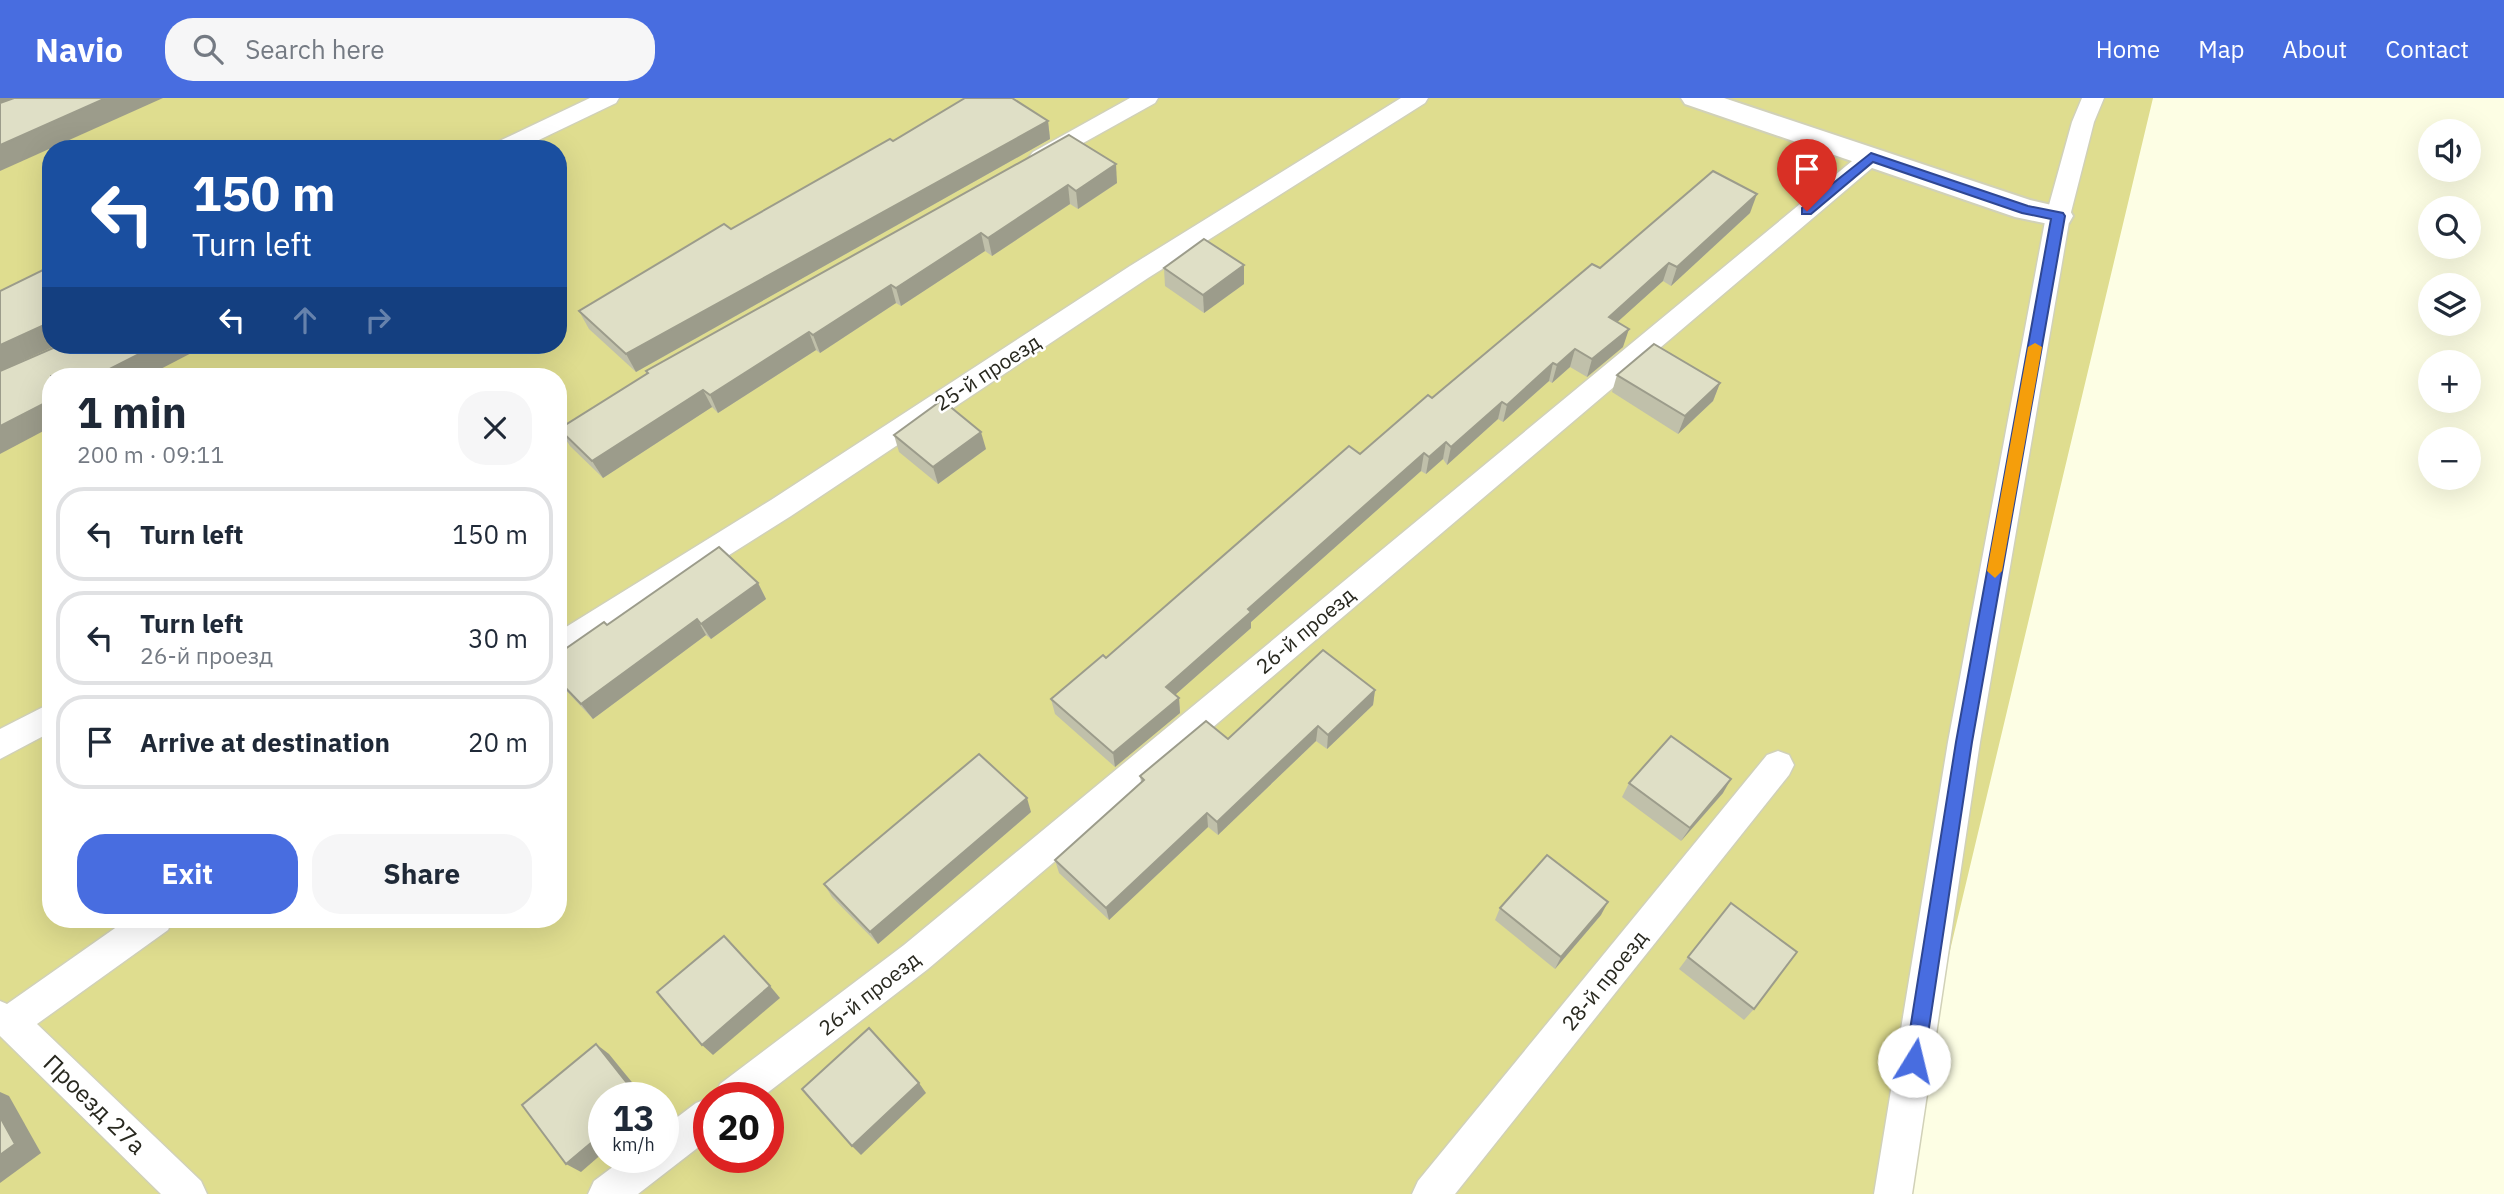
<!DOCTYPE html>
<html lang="en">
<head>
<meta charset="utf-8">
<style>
  body { margin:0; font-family:"IBM Plex Sans",sans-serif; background:#f6f6f7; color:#1f2937; height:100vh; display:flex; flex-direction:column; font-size:26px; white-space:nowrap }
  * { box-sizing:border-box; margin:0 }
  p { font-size:23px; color:#747a83 }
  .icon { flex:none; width:38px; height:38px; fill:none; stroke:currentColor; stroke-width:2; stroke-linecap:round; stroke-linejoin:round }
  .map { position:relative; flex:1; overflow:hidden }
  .drawer { position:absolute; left:42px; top:270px; width:525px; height:560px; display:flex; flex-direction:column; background:#fff; border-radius:28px; box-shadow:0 7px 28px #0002 }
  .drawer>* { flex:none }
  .banner { position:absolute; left:42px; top:42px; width:525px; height:214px; border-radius:28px; box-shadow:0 7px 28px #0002; background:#1a4fa0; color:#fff; overflow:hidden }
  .controls { position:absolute; left:2418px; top:21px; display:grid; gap:14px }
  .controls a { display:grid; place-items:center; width:63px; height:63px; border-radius:50%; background:#fff; box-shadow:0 7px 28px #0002; font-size:35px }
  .speed { position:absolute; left:588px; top:984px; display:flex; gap:14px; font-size:35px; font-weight:700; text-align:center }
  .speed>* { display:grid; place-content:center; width:91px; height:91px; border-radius:50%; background:#fff; box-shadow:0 7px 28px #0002; line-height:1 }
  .speed small { font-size:18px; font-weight:400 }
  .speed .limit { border:10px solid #d22; background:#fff; color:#111 }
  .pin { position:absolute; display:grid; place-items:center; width:60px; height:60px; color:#fff; margin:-72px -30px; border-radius:50% 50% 50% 0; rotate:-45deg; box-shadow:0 0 7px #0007 }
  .pin .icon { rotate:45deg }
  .me { position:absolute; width:77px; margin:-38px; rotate:9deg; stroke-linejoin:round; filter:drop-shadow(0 0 5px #0008) }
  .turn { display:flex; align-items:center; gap:24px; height:147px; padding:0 35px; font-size:32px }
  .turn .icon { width:91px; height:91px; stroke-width:2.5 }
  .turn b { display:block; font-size:49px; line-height:60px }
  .lanes { display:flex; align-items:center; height:66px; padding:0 35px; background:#0003; justify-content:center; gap:35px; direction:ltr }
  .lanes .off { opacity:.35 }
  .round { display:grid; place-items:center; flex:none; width:74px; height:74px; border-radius:28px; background:#f6f6f7 }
  .summary { display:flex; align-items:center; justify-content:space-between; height:119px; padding:0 35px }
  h1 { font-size:42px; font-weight:700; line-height:52px }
  .primary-button { display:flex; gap:14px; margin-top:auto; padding:14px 35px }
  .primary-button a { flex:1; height:80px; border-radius:28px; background:#486de0; color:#fff; font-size:28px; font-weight:700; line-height:80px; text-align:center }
  .primary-button a+a { background:#f6f6f7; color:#1f2937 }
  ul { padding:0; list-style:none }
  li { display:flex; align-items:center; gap:21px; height:94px; margin:0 14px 10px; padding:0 21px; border:4px solid #e0e1e3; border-radius:28px }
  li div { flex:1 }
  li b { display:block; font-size:26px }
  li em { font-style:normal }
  header { display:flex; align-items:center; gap:42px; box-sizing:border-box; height:98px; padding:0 35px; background:#486de0; color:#fff }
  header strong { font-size:33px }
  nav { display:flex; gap:38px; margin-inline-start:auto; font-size:24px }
  .search { width:490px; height:63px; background:#f6f6f7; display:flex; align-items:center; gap:18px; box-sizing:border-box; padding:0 24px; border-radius:28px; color:#747a83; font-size:26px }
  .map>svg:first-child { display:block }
  .green { fill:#dfdd8f; fill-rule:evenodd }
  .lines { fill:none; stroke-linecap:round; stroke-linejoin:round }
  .lane-casing { stroke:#d1d1b8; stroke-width:3 }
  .street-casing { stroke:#d1d1b8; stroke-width:4 }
  .lane { fill:#fff; fill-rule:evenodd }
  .street { fill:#fff; fill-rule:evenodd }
  .wall { fill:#c0c0aa }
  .shaded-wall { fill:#9c9c8b }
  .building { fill:#dfdfc6; stroke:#9c9c8b; stroke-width:2 }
  .route { fill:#486de0; stroke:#2f4792; stroke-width:2 }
  .slow { fill:#f59e0b }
  .labels { text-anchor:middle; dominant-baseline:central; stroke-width:5; stroke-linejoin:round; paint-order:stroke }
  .street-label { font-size:21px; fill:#28281f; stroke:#fff }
  .near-street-label { font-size:24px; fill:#28281f; stroke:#fff }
</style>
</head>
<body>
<header>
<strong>Navio</strong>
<div class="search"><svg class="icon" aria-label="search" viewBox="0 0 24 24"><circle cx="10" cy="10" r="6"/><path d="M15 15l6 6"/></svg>Search here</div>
<nav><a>Home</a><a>Map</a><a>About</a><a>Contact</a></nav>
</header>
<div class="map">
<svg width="2504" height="1096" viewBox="0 0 2504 1096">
  <rect width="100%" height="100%" fill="#fdfee4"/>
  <path class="green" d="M0,0H2153L1892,1096H0ZM51,51H558V247H51ZM51,278H558V821H51ZM604,999H663V1059H604ZM709,999H768V1059H709Z"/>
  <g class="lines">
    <g class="lane-casing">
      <g id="lane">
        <polygon points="590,0 619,0 616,5 520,51 490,51 493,46"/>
        <polygon points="1130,0 1158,0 1155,5 1049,64 1041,66 1033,64 1029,59 1033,54"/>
        <polygon points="1401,0 1428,0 1425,5 1148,180 791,418 569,558 558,561 558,534 771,402 1130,168"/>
        <polygon points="2082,0 2104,0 2094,24 2070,118 1980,644 1912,1096 1874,1096 1948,644 2046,118 2072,24"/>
        <polygon points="1871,52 1879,54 1883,59 1879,64 928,871 762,999 715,999 720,986 904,847 1863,54"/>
        <polygon points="51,605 51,634 0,661 0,631"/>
        <polygon points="1778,653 1789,657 1794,667 1789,677 1455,1096 1412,1096 1418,1083 1767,657"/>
        <polygon points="128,821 173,821 168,832 37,926 201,1083 207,1096 161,1096 0,938 0,903 7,906"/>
        <polygon points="709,1000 709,1041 638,1096 588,1096 594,1083 626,1059 663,1059 663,1030 696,1005"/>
      </g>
    </g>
    <g class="street-casing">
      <polygon id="street" points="1681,0 1724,0 2030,102 2069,111 2073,118 2069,125 2058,128 2015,119 1685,6"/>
    </g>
    <use href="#lane" class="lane"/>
    <use href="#street" class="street"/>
  </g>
  <g class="wall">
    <polygon points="1048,23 1050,41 636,274 589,231 579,213 893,43"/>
    <polygon points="1069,37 1117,85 1078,111 1070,106 992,158 985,153 901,208 896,205 820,255 816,252 718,315 712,309 603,380 570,348 559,331 647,276 646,273"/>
    <polygon points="1750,115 1671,188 1663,183 1617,224 1623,249 1587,279 1570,269 1552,285 1549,283 1503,324 1498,321 1447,367 1443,361 1426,376 1421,373 1251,524 1251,530 1175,597 1179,600 1180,615 1115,669 1055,616 1051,601 1106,560 1360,356 1600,170"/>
    <polygon points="51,168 51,247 57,247 1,272"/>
    <polygon points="1164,170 1244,186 1204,215 1165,188"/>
    <polygon points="1617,277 1720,285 1713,303 1678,336 1612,294"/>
    <polygon points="894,337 986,351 938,386 899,354"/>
    <polygon points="758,485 766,501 711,541 706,537 593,621 558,584 558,556"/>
    <polygon points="1375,592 1373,607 1327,651 1316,643 1218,737 1208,729 1109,822 1059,775 1055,762 1141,684 1140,678 1228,641"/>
    <polygon points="1629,685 1723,695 1681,743 1622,699"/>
    <polygon points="1031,714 878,846 832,799 824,786"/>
    <polygon points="1500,810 1601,817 1555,871 1495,822"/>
    <polygon points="1688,859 1754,911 1744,922 1679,871"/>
  </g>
  <g class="shaded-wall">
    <polygon points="0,0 13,0 0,5"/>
    <polygon points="106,0 163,0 0,73 0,47"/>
    <polygon points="1048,23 1050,41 636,274 626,256"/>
    <polygon points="1116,66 1117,85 1078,111 1076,93"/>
    <polygon points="1068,87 1070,106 992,158 988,140"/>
    <polygon points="1757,96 1750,115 1671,188 1677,169"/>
    <polygon points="981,135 985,153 901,208 896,190"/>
    <polygon points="1669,165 1663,183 1603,237 1609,219"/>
    <polygon points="1244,167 1244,186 1204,215 1203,197"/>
    <polygon points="891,187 896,205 820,255 813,237"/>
    <polygon points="44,227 51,233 51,247 57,247 0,273 0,247"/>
    <polygon points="1629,231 1623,249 1587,279 1592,261"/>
    <polygon points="809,234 816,252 718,315 710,297"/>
    <polygon points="157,247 207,247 147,278 96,278"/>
    <polygon points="1575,251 1570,269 1552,285 1557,267"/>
    <polygon points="1553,265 1549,283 1503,324 1507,307"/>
    <polygon points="1720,285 1713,303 1678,336 1685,318"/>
    <polygon points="703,292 712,309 603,380 592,363"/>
    <polygon points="51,302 51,329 0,356 0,328"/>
    <polygon points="1502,304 1498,321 1447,367 1451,349"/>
    <polygon points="981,334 986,351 938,386 933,369"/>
    <polygon points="1446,344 1443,361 1426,376 1429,359"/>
    <polygon points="1424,355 1421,373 1251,524 1251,530 1167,604 1166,589 1248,511"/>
    <polygon points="758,485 766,501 711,541 701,526"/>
    <polygon points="697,521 706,537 593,621 581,606"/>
    <polygon points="1375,592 1373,607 1327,651 1328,637"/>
    <polygon points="1179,600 1180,615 1115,669 1113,655"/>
    <polygon points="1318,628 1316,643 1218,737 1217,724"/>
    <polygon points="1731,681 1723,695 1681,743 1690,730"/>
    <polygon points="1027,700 1031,714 878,846 870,834"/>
    <polygon points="1207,715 1208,729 1109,822 1106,810"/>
    <polygon points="1608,804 1601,817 1555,871 1561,859"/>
    <polygon points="770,888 780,900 713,957 702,947"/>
    <polygon points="596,946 609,956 644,999 638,999"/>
    <polygon points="919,985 926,995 861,1057 852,1048"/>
    <polygon points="0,994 9,998 41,1055 0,1085"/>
    <polygon points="604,1034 604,1054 581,1074 566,1066"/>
  </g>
  <g class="building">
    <polygon points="14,0 106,0 0,47 0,5"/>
    <polygon points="965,0 1012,0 1048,23 626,256 579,213 724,126 731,131 890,41 893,43"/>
    <polygon points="1069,37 1116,66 1076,93 1068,87 988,140 981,135 896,190 891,187 813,237 809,234 710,297 703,292 592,363 559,331 648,275 646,273"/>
    <polygon points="1713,73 1757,96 1677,169 1669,165 1609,219 1629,231 1592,261 1575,251 1557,267 1553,265 1507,307 1502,304 1451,349 1446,344 1429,359 1424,355 1248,511 1251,514 1166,589 1179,600 1113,655 1051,601 1103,557 1106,560 1349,348 1360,356 1428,297 1432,300 1592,166 1600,170"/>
    <polygon points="1204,141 1244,167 1203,197 1164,170"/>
    <polygon points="51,168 51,227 44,227 0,247 0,193"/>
    <polygon points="1654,246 1720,285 1685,318 1617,277"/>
    <polygon points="60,247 157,247 96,278 51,278 51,302 0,328 0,273"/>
    <polygon points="942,302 981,334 933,369 894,337"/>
    <polygon points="719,449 758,485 701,526 697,521 581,606 558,582 558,556 604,524 607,527"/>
    <polygon points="1323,552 1375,592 1328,637 1318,628 1217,724 1207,715 1106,810 1055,762 1144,682 1140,678 1206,623 1228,641"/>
    <polygon points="1671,638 1731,681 1690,730 1629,685"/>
    <polygon points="979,656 1027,700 870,834 824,786"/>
    <polygon points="1547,757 1608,804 1561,859 1500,810"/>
    <polygon points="1731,805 1797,854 1754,911 1688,859"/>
    <polygon points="724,838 770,888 702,947 657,894"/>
    <polygon points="869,930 919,985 852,1048 802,991"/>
    <polygon points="596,946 638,999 604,999 604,1034 566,1066 522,1007"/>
    <polygon points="0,1019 15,1046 0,1057"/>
  </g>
  <polygon class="route" points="1871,55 2028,108 2063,115 2065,118 1972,644 1924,963 1921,970 1914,973 1907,970 1905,963 1956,644 2051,121 2022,115 1873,64 1811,116 1802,116 1802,110"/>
  <polygon class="slow" points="2035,245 2042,249 2002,473 1995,480 1987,473 2028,249"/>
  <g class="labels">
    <g class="street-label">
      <text transform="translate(987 274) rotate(-33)">25-й проезд</text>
      <text transform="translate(1305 532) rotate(-40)">26-й проезд</text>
      <text transform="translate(1604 882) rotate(-51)">28-й проезд</text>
      <text transform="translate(869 895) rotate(-38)">26-й проезд</text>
    </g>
    <g class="near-street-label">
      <text transform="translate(95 1006) rotate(44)">Проезд 27а</text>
    </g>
  </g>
</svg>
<div class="controls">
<a><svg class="icon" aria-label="sound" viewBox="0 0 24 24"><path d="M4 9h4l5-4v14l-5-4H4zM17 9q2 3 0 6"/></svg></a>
<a><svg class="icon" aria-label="search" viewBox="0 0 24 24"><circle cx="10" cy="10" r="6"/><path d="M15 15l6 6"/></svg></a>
<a><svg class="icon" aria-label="layers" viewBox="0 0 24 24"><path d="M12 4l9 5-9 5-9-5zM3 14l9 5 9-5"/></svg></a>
<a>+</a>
<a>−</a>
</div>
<div class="speed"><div>13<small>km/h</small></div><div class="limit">20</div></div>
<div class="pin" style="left:1807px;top:113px;background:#d93025"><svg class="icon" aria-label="arrive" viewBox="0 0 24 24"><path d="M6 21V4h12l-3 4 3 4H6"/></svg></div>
<svg class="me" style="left:1914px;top:963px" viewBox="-20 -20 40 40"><circle r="19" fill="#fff"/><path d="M0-13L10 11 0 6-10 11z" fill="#486de0"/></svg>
<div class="banner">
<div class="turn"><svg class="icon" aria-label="left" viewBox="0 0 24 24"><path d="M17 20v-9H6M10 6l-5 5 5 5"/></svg><div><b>150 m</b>Turn left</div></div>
<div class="lanes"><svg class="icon" aria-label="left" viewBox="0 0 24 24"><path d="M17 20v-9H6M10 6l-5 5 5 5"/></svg><svg class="icon off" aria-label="ahead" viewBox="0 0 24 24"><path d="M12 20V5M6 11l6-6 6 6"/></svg><svg class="icon off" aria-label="right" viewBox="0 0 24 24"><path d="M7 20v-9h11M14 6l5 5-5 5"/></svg></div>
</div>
<section class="drawer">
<div class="summary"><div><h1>1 min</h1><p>200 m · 09:11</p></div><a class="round"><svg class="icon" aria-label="close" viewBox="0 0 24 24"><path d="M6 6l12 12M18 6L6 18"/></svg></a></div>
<ul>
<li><svg class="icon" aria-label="left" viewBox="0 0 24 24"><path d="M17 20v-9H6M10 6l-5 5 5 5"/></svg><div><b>Turn left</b></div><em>150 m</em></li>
<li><svg class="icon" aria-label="left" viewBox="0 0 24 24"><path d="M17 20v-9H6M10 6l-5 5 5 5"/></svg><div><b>Turn left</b><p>26-й проезд</p></div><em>30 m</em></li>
<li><svg class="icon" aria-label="arrive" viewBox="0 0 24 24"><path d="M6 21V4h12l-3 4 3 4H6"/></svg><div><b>Arrive at destination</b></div><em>20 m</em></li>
</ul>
<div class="primary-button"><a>Exit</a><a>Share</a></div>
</section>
</div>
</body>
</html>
